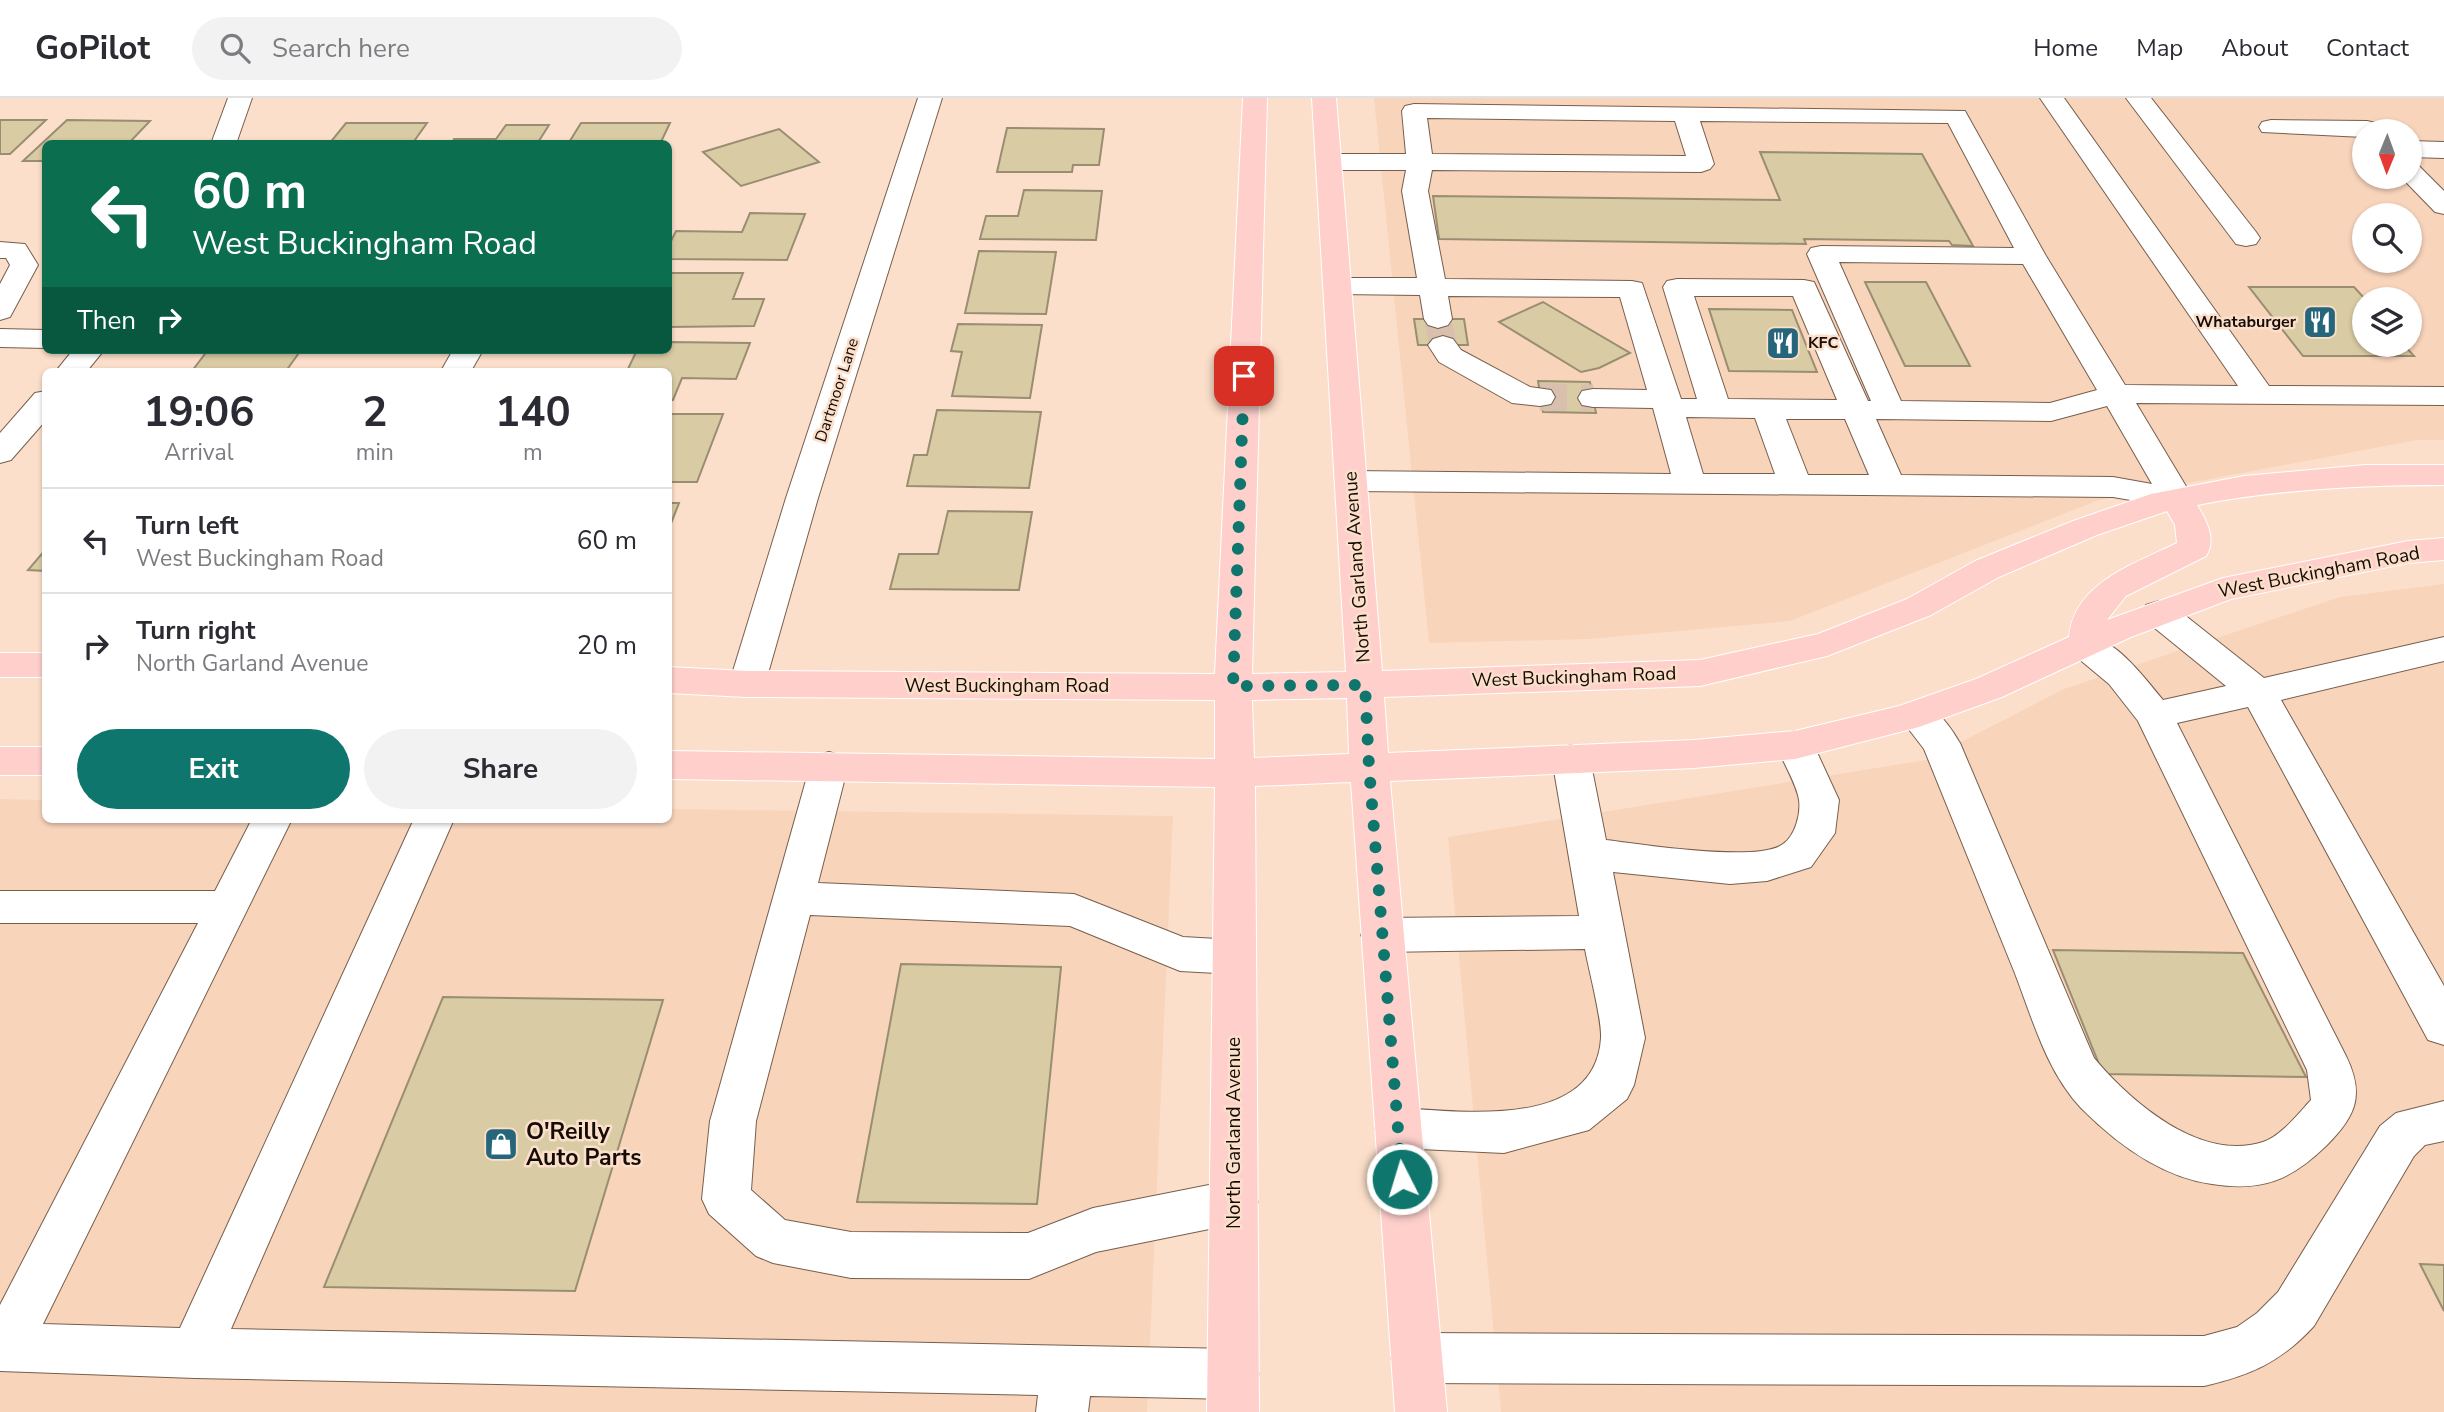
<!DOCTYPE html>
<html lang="en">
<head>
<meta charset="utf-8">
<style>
  body { margin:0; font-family:"Nunito Sans",sans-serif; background:#f2f2f3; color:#2b2b33; height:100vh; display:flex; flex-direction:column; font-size:26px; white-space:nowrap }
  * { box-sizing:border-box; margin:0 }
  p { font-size:23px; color:#7c7c81 }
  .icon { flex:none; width:38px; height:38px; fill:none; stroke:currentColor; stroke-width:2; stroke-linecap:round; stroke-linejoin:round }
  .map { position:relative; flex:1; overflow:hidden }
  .panel { position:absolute; left:42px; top:270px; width:630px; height:455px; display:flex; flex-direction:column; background:#fff; border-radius:10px; box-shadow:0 2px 5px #0004 }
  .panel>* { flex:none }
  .hud { position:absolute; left:42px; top:42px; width:630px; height:214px; border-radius:10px; box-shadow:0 2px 5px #0004; background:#0b6e4f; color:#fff; overflow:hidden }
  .needle { width:46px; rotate:181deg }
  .fabs { position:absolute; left:2352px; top:21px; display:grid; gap:14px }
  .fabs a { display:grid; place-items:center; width:70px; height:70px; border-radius:50%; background:#fff; box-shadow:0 2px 5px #0004; font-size:35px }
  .pin { position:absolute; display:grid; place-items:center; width:60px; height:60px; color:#fff; margin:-30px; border-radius:14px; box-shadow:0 4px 10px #0006 }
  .me { position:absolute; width:77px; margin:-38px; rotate:355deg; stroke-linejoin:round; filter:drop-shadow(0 0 5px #0008) }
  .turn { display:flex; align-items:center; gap:24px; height:147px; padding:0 35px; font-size:32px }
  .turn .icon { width:91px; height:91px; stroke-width:2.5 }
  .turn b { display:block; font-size:49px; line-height:60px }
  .then { display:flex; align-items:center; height:66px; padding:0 35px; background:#0003; gap:14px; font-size:26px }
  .eta { display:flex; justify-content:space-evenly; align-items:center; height:119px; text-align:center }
  .eta b { font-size:42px; font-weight:700; line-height:49px }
  .cta { display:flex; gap:14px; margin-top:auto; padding:14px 35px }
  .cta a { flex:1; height:80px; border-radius:42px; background:#0f766e; color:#fff; font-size:28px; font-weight:700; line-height:80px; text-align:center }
  .cta a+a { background:#f2f2f3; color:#2b2b33 }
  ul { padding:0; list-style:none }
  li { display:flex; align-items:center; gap:21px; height:105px; padding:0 35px; border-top:2px solid #e1e1e2 }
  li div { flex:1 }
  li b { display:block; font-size:26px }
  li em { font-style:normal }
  header { display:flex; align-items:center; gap:42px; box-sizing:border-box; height:98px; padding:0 35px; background:#fff; border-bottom:2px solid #e1e1e2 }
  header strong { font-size:33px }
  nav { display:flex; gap:38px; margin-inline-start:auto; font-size:24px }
  .search { width:490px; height:63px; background:#f2f2f3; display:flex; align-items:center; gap:18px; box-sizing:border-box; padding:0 24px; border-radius:38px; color:#7c7c81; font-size:26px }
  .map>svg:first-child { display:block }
  .built { fill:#f8d4bb; fill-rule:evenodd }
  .building { fill:#d9cba4; stroke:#998e71; stroke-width:2 }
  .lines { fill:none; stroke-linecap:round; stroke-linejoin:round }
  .minor-tunnel { stroke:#d9bfad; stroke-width:27; stroke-dasharray:27 14; stroke-linecap:butt }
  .minor-casing { stroke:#775e4c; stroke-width:2 }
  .major-casing { stroke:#fff; stroke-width:2 }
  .minor { fill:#fff; fill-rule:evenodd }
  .major { fill:#fecfcb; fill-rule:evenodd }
  .route { stroke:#0f766e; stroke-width:12; stroke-dasharray:0 21.6 }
  .labels { text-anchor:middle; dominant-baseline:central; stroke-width:5; stroke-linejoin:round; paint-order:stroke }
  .far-poi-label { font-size:16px; font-weight:bold; fill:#150c06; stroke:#fcdfca; text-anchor:end }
  .far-street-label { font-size:16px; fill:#150c06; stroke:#fcdfca }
  .street-label { font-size:19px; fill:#150c06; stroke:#fcdfca }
  .near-poi-label { font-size:23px; font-weight:bold; fill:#150c06; stroke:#fcdfca; text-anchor:start }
</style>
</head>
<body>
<header>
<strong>GoPilot</strong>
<div class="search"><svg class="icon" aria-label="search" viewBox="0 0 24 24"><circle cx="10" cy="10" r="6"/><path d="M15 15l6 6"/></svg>Search here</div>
<nav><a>Home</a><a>Map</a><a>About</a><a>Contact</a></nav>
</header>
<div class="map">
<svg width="2444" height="1314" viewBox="0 0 2444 1314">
  <rect width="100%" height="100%" fill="#fcdfca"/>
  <g class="built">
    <path d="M1374,0H2444V342H2417L2099,402L1790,523L1589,541L1429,545ZM2364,33H2410V79H2364ZM2364,117H2410V163H2364ZM2364,201H2410V247H2364Z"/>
    <polygon points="2444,486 2444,1314 1501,1314 1448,739 1926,662 2064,591 2340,499"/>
    <polygon points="0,701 45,702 46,721 668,721 669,711 1173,718 1147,1314 0,1314"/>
  </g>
  <g class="building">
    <polygon points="0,22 46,22 10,56 0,56"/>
    <polygon points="67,22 150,23 128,46 46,46 46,63 23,63"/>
    <polygon points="346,25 427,25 412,46 329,46"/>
    <polygon points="581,25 670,25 660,46 568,46"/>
    <polygon points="506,27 549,27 537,46 451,46 454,41 496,41"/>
    <polygon points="1007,30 1104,31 1099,67 1073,67 1072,74 997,74"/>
    <polygon points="779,31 819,64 741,88 703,54"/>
    <polygon points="1760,54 1922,56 1973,148 1952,147 1949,143 1804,141 1806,146 1439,141 1433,98 1780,102"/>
    <polygon points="1024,92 1102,93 1096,142 980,141 986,118 1018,118"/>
    <polygon points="750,115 805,116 787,162 668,161 668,149 676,133 742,134"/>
    <polygon points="979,153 1056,154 1046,216 965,215"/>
    <polygon points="668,175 743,175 733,201 764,201 754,228 668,229"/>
    <polygon points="1865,184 1926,184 1970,268 1905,268"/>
    <polygon points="2249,189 2354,189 2365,201 2364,247 2404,247 2414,258 2303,258"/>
    <polygon points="1543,204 1630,255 1599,270 1581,274 1499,224"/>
    <polygon points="1709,211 1792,212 1817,274 1729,273"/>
    <polygon points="1414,221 1464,221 1468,247 1418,247"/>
    <polygon points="958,226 1042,227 1030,300 952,298 962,254 951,253"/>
    <polygon points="668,244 750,245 736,281 682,280 673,302 668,302 668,273 627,273 637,252 668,252"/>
    <polygon points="208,252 301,252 286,273 192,273"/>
    <polygon points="1538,283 1590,284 1596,315 1543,314"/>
    <polygon points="937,312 1041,314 1029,390 907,388 914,357 927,357"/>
    <polygon points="668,316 723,316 697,384 668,384"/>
    <polygon points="668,405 679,405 668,433"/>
    <polygon points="948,413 1032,414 1019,492 890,491 899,456 938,456"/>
    <polygon points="46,451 46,473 28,472"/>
    <polygon points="2053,852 2243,855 2306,979 2103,976"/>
    <polygon points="901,866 1061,869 1037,1106 857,1104"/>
    <polygon points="443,899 663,902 575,1193 324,1189"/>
    <polygon points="2420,1166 2444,1167 2444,1213"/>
  </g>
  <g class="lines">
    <g class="minor-tunnel">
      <polyline points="1438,221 1443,247"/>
      <polyline points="1540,299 1593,300"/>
    </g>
    <g class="minor-casing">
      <g id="minor">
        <polygon points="228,0 252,0 236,46 211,46"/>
        <polygon points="918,0 942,0 818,400 765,586 760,595 747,599 734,595 729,586 786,400"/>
        <path d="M2040,0H2064L2269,288L2444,289V307L2136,305L2193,400L2189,407L2177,410L2113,399L1351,393L1340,390L1335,383L1340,376L1351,373L1671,376L1653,310L1593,309L1582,307L1578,300L1582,293L1593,291L1647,292L1620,199L1448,198L1452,221L1448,227L1438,230L1428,227L1424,221L1420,197L1338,196L1328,194L1324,188L1328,182L1338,180H1417L1402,93L1406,72H1329L1320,69L1316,64L1320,59L1329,56H1406L1402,13L1405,8L1414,6L1965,13L2046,158L2125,287L2238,288ZM1427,20L1675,23L1686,58L1432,56ZM1700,23L1948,25L2014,150L1821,148L1811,150L1807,156L1871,303H1868L1814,184L1804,182L1677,181L1667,183L1663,189L1697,301H1681L1642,185L1632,183L1445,181L1428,93L1432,72L1701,74L1710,71L1714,66ZM1839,164L2023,166L2097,292L2050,305L1901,303ZM1694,198H1793L1837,302L1728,301ZM2107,308L2152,386L2113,379L1901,377L1876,321L2051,323ZM1686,319L1755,320L1775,376H1703ZM1786,321H1845L1869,377H1808Z"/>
        <polygon points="2126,0 2151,0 2256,134 2260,140 2256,146 2246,148 2236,146"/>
        <polygon points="2271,22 2367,23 2376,25 2382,33 2364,33 2364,39 2262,34 2259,29 2262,24"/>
        <polygon points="2410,43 2444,44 2444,60 2410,59"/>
        <polygon points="2410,65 2419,68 2444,93 2444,116 2435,114 2401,79 2410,79"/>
        <polygon points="0,144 25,146 38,167 10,219 0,222 0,186 10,167 6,160 0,160"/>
        <polygon points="0,231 46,232 46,250 0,249"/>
        <polygon points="1443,238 1453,241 1461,252 1530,289 1551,292 1555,299 1551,306 1540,308 1512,305 1439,264 1428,247 1433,241"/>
        <polygon points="73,252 104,252 87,273 56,273"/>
        <polygon points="453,252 483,252 471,273 441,273"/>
        <polygon points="46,293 46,322 11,362 0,365 0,335 35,295"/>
        <path d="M2159,503L2172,507L2264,580L2444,539V563L2281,602L2444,888V947L2428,942L2248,609L2177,625L2346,958C2365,997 2356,1018 2327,1047C2291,1082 2263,1094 2212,1086C2161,1079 2117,1046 2081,1010C2046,973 2032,919 2014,873C1984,799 1954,725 1924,651L1897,616L1903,607C1930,599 1947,623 1960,645L2094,960C2131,1004 2200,1064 2263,1044C2280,1039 2299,1015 2311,1002L2307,972L2138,623L2109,586L2073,556L2068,547L2073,538C2108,529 2142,577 2163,602L2226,588L2146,523L2141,515L2146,507Z"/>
        <path d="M1795,633L1809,637L1839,702L1835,735L1811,769L1767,783L1730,786L1613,774L1645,940L1634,987L1627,1001L1589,1032L1504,1055L1398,1050L1382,1044L1375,1030L1382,1016L1398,1010C1460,1013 1595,1033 1601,940C1602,921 1589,873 1585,851L1382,854L1367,849L1361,837L1367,825L1382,820L1579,818L1552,661L1557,651L1571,647L1585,651L1590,661L1606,742C1640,746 1758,765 1783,746C1795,738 1801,716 1799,702C1797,687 1782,662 1776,647L1781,637Z"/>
        <polygon points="829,654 843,658 848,668 818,785 1074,796 1183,839 1235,842 1250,847 1256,859 1250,871 1235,876 1180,873 1070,828 810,817 756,1023 751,1092 785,1122 851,1134 1028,1135 1093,1110 1234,1082 1251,1089 1258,1104 1251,1119 1234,1126 1096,1154 1029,1181 851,1180 773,1165 756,1158 709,1116 702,1101 710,1023 810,668 815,658"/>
        <polygon points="252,721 292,721 43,1226 180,1230 414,721 454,721 231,1231 1233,1251 1251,1258 1259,1276 1251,1294 1233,1301 1090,1298 1088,1314 1036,1314 1038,1297 195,1280 0,1273 0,1207 198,825 0,825 0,793 215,793"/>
        <path d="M2444,1003V1043L2425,1047L2414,1058L2314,1228C2281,1264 2251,1277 2204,1288L1417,1285L1399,1278L1391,1260L1399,1242L1417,1235L2204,1238L2237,1229L2257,1215L2278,1194L2380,1028L2396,1015Z"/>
      </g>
    </g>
    <g class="major-casing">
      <g id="major">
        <path d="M1243,0H1267L1252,576L1346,574L1312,0H1336L1382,573L1700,562L1818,536L1907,501L1975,463L2073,423L2151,396L2244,378L2365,367H2444V387C2361,387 2279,391 2197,407C2206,422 2217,441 2206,458L2126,498L2107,522L2223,480L2408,443L2444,440V462L2408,465L2231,501L2131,539L2002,599L1919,629L1795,661L1694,670L1390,683L1447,1314H1395L1351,684L1255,688L1259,1314H1207L1215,689L668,681V653L1215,661V602L747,599L668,595V569L747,573L1215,576ZM2167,413L2175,427L2177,445C2134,466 2074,485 2069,539L1976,581L1899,608L1795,633L1694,642L1388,655L1384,599L1700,588L1827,558L1931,517L1999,479L2097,437ZM1347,600L1349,656L1254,660L1252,602Z"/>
        <rect x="0" y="555" width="46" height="24"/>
        <rect x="0" y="649" width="46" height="28"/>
      </g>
    </g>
    <use href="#minor" class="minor"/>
    <use href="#major" class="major"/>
  </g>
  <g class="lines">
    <polyline class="route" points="1244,278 1233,588 1365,587 1369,669 1402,1081"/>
  </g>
  <defs>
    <g id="restaurant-square" transform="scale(1.75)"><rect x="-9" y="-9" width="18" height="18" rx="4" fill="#26667b" stroke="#fcdfca"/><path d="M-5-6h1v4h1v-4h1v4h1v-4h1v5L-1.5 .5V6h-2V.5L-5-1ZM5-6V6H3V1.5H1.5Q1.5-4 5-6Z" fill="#fff"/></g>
    <g id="shop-square" transform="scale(1.75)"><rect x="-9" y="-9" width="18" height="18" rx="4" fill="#26667b" stroke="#fcdfca"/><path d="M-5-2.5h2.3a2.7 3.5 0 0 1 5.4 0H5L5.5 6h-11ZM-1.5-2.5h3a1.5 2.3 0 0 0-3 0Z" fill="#fff"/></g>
  </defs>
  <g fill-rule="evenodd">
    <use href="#restaurant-square" x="2320" y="224"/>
    <use href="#restaurant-square" x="1783" y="245"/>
    <use href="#shop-square" x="501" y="1046"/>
  </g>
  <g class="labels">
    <g class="far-poi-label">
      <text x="2296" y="224">Whataburger</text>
      <text x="1808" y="245" text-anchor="start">KFC</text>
    </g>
    <g class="far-street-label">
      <text transform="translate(837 292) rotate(-72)">Dartmoor Lane</text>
    </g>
    <g class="street-label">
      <text transform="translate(1357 469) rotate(-94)">North Garland Avenue</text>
      <text transform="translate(2319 474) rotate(-11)">West Buckingham Road</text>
      <text transform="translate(1574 579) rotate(-2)">West Buckingham Road</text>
      <text x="1007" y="588">West Buckingham Road</text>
      <text transform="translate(1234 1035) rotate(-90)">North Garland Avenue</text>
    </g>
    <g class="near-poi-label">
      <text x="526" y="1033">O'Reilly<tspan x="526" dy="26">Auto Parts</tspan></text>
    </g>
  </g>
</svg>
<div class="fabs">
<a><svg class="needle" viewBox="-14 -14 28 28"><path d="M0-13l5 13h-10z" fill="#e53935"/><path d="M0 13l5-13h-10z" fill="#7c7c81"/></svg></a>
<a><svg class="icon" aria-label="search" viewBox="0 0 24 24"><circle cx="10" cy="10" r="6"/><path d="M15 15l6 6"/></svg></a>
<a><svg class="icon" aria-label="layers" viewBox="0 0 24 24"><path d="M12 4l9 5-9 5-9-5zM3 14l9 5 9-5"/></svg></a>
</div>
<div class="pin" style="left:1244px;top:278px;background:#d93025"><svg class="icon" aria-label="arrive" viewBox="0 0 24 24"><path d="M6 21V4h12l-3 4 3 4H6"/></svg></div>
<svg class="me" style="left:1402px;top:1081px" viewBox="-20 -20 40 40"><circle r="17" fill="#0f766e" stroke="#fff" stroke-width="3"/><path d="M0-11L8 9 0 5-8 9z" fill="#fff"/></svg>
<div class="hud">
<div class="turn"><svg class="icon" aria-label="left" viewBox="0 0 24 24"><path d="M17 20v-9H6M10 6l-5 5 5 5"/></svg><div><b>60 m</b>West Buckingham Road</div></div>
<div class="then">Then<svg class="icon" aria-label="right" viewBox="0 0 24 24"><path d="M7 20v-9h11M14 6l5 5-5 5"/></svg></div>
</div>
<section class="panel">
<div class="eta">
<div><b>19:06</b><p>Arrival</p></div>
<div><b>2</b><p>min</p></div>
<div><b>140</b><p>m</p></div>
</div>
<ul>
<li><svg class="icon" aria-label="left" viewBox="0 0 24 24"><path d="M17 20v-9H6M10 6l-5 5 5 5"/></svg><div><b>Turn left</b><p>West Buckingham Road</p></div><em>60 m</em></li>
<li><svg class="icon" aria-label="right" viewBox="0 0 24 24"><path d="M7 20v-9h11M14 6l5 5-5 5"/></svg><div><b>Turn right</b><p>North Garland Avenue</p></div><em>20 m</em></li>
</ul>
<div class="cta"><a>Exit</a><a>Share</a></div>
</section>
</div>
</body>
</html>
